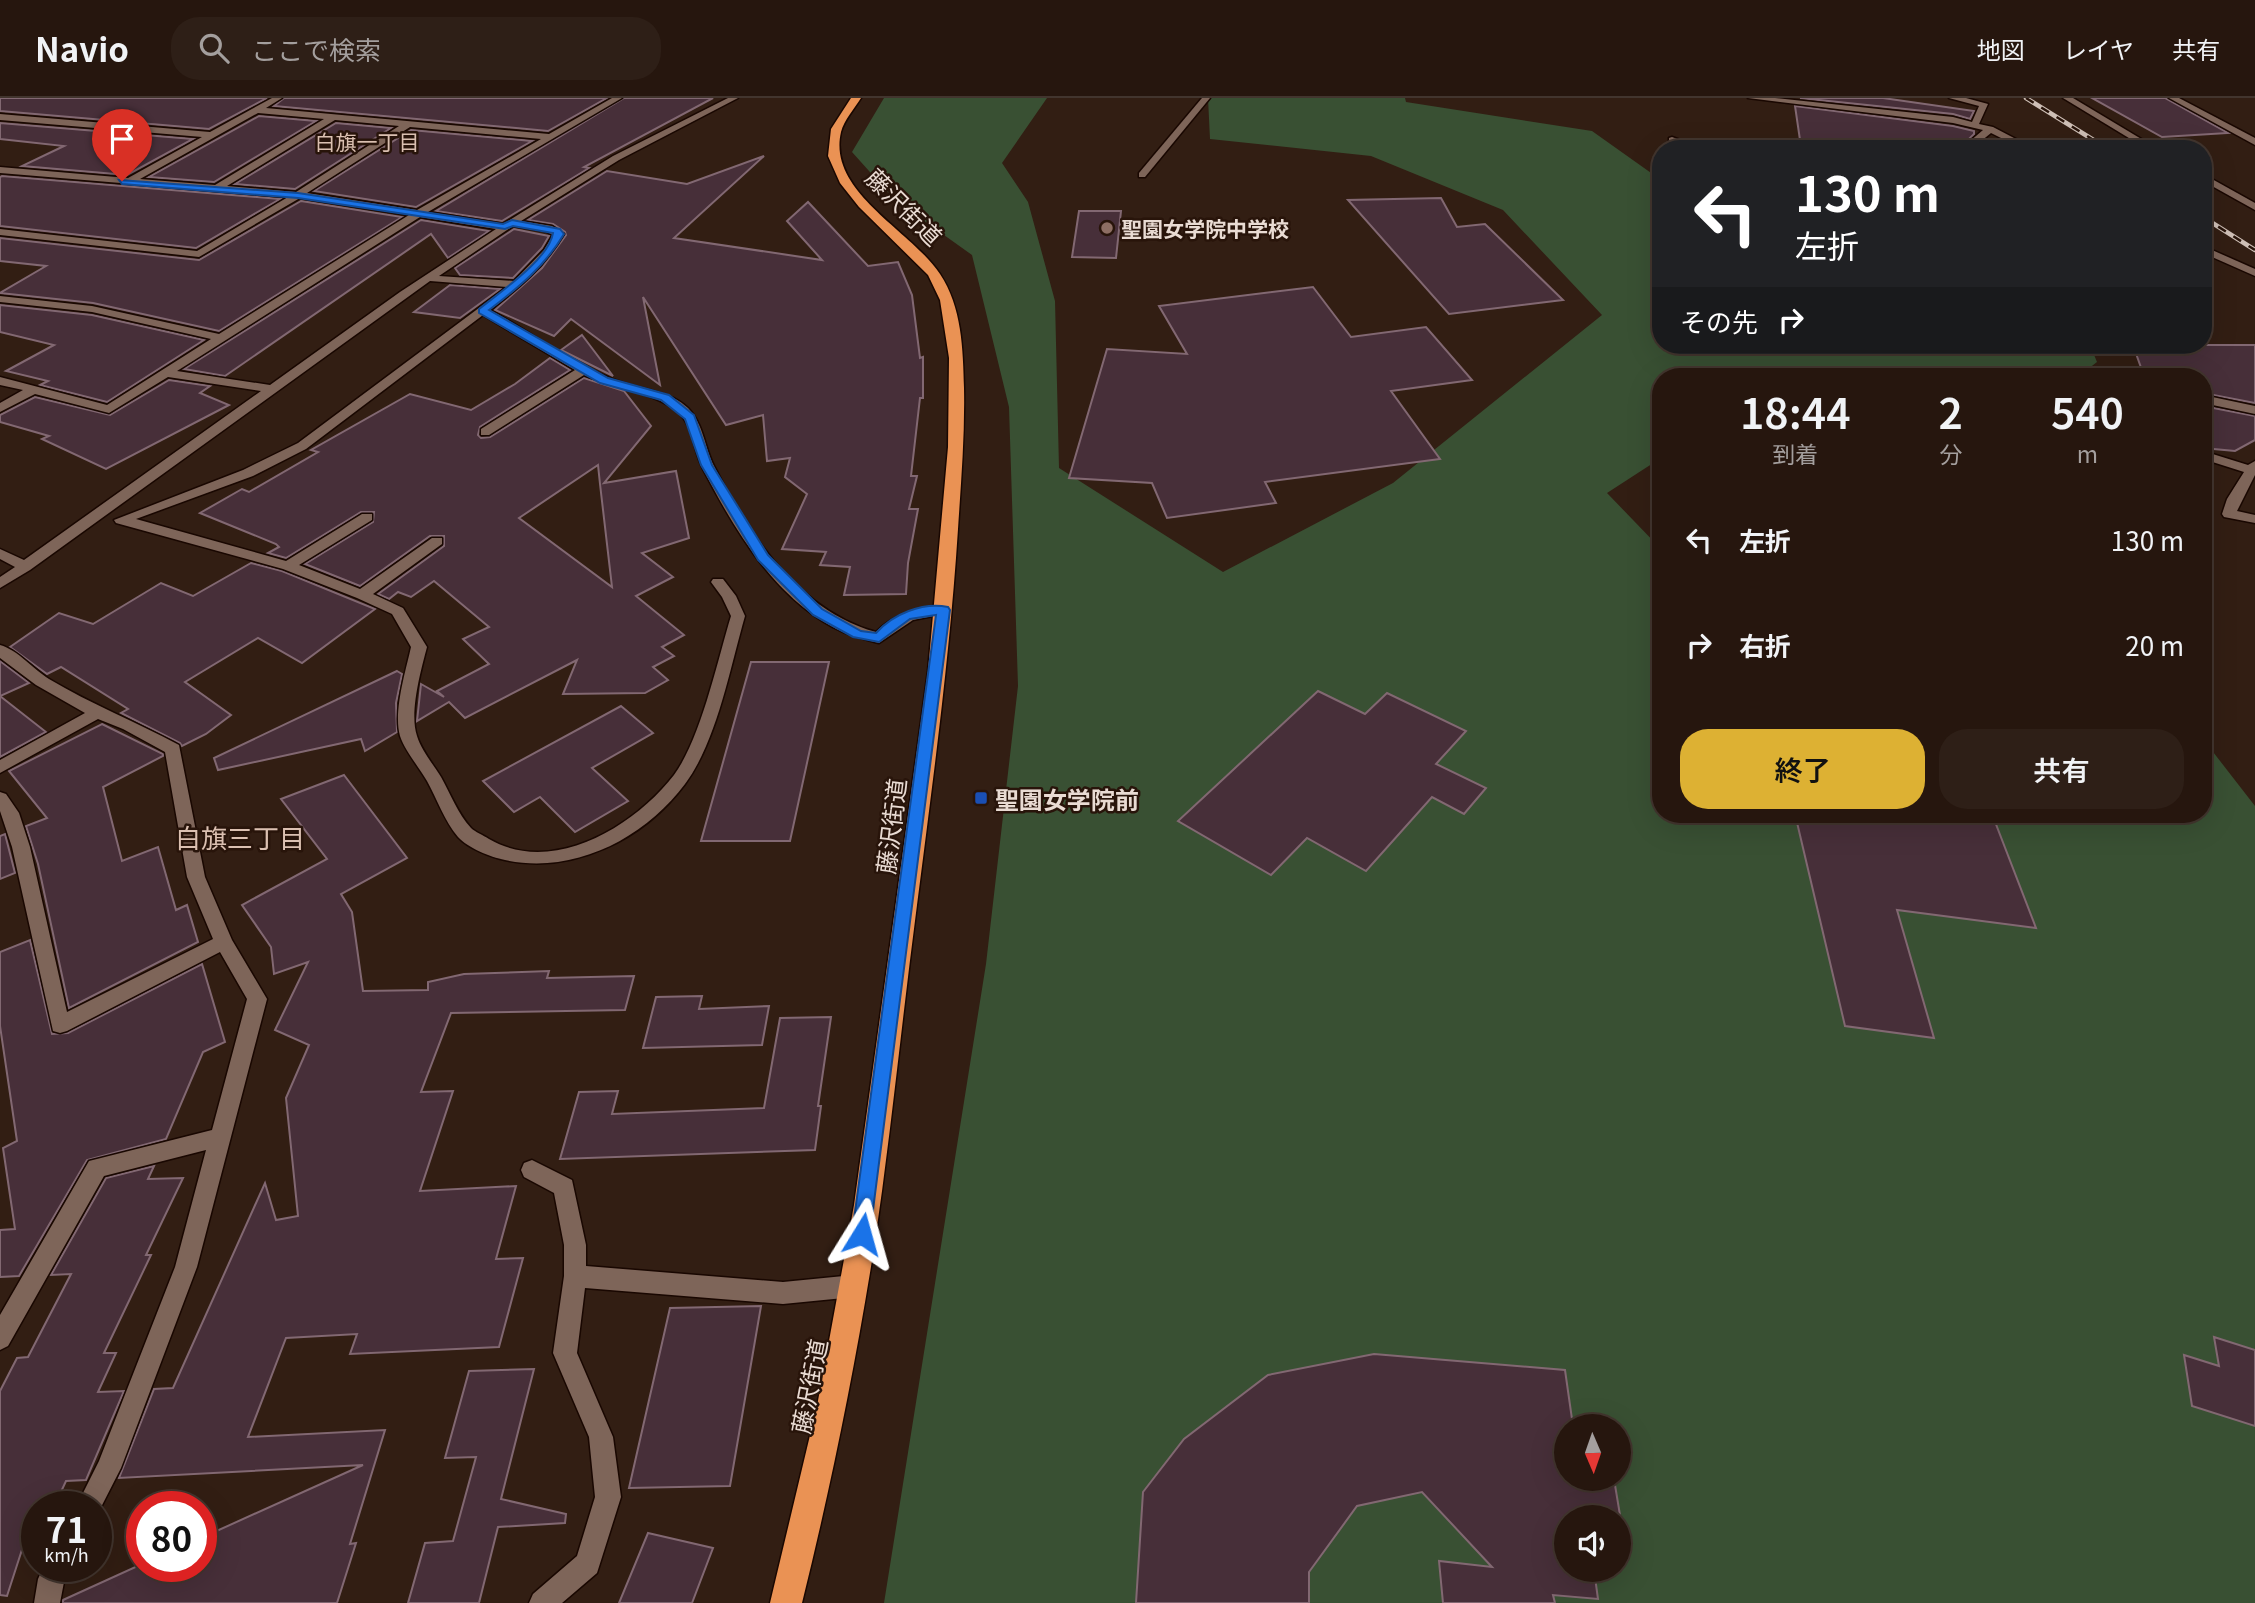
<!DOCTYPE html>
<html lang="ja">
<head>
<meta charset="utf-8">
<style>
  body { margin:0; font-family:Georgia,"Noto Sans JP",serif; background:#2e1f17; color:#f1f3f6; height:100vh; display:flex; flex-direction:column; font-size:26px; white-space:nowrap }
  * { box-sizing:border-box; margin:0 }
  p { font-size:23px; color:#a49f9e }
  .icon { flex:none; width:38px; height:38px; fill:none; stroke:currentColor; stroke-width:2; stroke-linecap:round; stroke-linejoin:round }
  .map { position:relative; flex:1; overflow:hidden }
  .sheet { position:absolute; left:1652px; top:270px; width:560px; height:455px; display:flex; flex-direction:column; background:#26160e; border-radius:28px; box-shadow:0 7px 28px #0002,0 0 0 2px #42352e }
  .sheet>* { flex:none }
  .top-card { position:absolute; left:1652px; top:42px; width:560px; height:214px; border-radius:28px; box-shadow:0 7px 28px #0002,0 0 0 2px #42352e; background:#202124; color:#fff; overflow:hidden }
  .needle { width:46px; rotate:178deg }
  .controls { position:absolute; left:1554px; top:1316px; display:grid; gap:14px }
  .controls a { display:grid; place-items:center; width:77px; height:77px; border-radius:50%; background:#26160e; box-shadow:0 7px 28px #0002,0 0 0 2px #42352e; font-size:35px }
  .speed { position:absolute; left:21px; top:1393px; display:flex; gap:14px; font-size:35px; font-weight:700; text-align:center }
  .speed>* { display:grid; place-content:center; width:91px; height:91px; border-radius:50%; background:#26160e; box-shadow:0 7px 28px #0002,0 0 0 2px #42352e; line-height:1 }
  .speed small { font-size:18px; font-weight:400 }
  .speed .limit { border:10px solid #d22; background:#fff; color:#111 }
  .pin { position:absolute; display:grid; place-items:center; width:60px; height:60px; color:#fff; margin:-72px -30px; border-radius:50% 50% 50% 0; rotate:-45deg; box-shadow:0 0 7px #0007 }
  .pin .icon { rotate:45deg }
  .me { position:absolute; width:77px; margin:-38px; rotate:8deg; stroke-linejoin:round; filter:drop-shadow(0 0 5px #0008) }
  .turn { display:flex; align-items:center; gap:24px; height:147px; padding:0 28px; font-size:32px }
  .turn .icon { width:91px; height:91px; stroke-width:2.5 }
  .turn b { display:block; font-size:49px; line-height:60px }
  .then { display:flex; align-items:center; height:66px; padding:0 28px; background:#0003; gap:14px; font-size:26px }
  .eta { display:flex; justify-content:space-evenly; align-items:center; height:119px; text-align:center }
  .eta b { font-size:42px; font-weight:600; line-height:49px }
  .button { display:flex; gap:14px; margin-top:auto; padding:14px 28px }
  .button a { flex:1; height:80px; border-radius:28px; background:#ddb133; color:#111; font-size:28px; font-weight:600; line-height:80px; text-align:center }
  .button a+a { background:#2e1f17; color:#f1f3f6 }
  ul { padding:0; list-style:none }
  li { display:flex; align-items:center; gap:21px; height:105px; padding:0 28px }
  li div { flex:1 }
  li b { display:block; font-size:26px }
  li em { font-style:normal }
  header { display:flex; align-items:center; gap:42px; box-sizing:border-box; height:98px; padding:0 35px; background:#26160e; border-bottom:2px solid #42352e }
  header strong { font-size:33px }
  nav { display:flex; gap:38px; margin-inline-start:auto; font-size:24px }
  .search { width:490px; height:63px; background:#2e1f17; display:flex; align-items:center; gap:18px; box-sizing:border-box; padding:0 24px; border-radius:28px; color:#a49f9e; font-size:26px }
  .map>svg:first-child { display:block }
  .green { fill:#395033; fill-rule:evenodd }
  .building { fill:#472f39; stroke:#826872; stroke-width:2; fill-rule:evenodd }
  .lines { fill:none; stroke-linecap:round; stroke-linejoin:round }
  .minor-casing { stroke:#190701; stroke-width:3 }
  .highway-casing { stroke:#190701; stroke-width:3 }
  .minor { fill:#7e6559; fill-rule:evenodd }
  .highway { fill:#ea9254; fill-rule:evenodd }
  .rail-casing { stroke:#cebfb6; stroke-width:4.5 }
  .rail { stroke:#28140a; stroke-width:2.5; stroke-dasharray:9; stroke-linecap:butt }
  .route { fill:#1a73e8; stroke:#114b97; stroke-width:2 }
  .education-dot { fill:#8d6e63; stroke:#28140a; stroke-width:2.5 }
  .transit-dot { fill:#1a4fb4; stroke:#28140a; stroke-width:2.5 }
  .labels { text-anchor:middle; dominant-baseline:central; stroke-width:5; stroke-linejoin:round; paint-order:stroke }
  .far-neighbourhood-label { font-size:21px; fill:#dbc0b1; stroke:#28140a }
  .far-poi-label { font-size:21px; font-weight:bold; fill:#e9dbd3; stroke:#28140a; text-anchor:start }
  .street-label { font-size:24px; fill:#e9dbd3; stroke:#28140a }
  .poi-label { font-size:24px; font-weight:bold; fill:#e9dbd3; stroke:#28140a; text-anchor:start }
  .neighbourhood-label { font-size:26px; fill:#dbc0b1; stroke:#28140a }
</style>
</head>
<body>
<header>
<strong>Navio</strong>
<div class="search"><svg class="icon" aria-label="search" viewBox="0 0 24 24"><circle cx="10" cy="10" r="6"/><path d="M15 15l6 6"/></svg>ここで検索</div>
<nav><a>地図</a><a>レイヤ</a><a>共有</a></nav>
</header>
<div class="map">
<svg width="2255" height="1505" viewBox="0 0 2255 1505">
  <rect width="100%" height="100%" fill="#321e13"/>
  <path class="green" d="M884,0H1047L1002,65L1028,104L1055,203L1059,370L1223,474L1393,385L1602,217L1503,112L1371,58L1210,41L1208,0H1405L1406,4L1592,33L1661,82V247H2090L2097,264L2079,278H1661V360L1607,395L1661,451V716H2203V641L2255,708V1505H884L986,866L1018,588L1009,309L972,157L895,102L852,54ZM1566,1328H1619V1381H1566ZM1566,1419H1619V1472H1566Z"/>
  <g class="building">
    <polygon points="0,0 267,0 209,31 0,13"/>
    <polygon points="284,0 607,0 548,33 274,8"/>
    <polygon points="624,0 713,0 584,69 589,70 502,123 436,113"/>
    <polygon points="1800,0 1883,0 1974,13 1970,21 1953,16"/>
    <polygon points="2092,0 2165,0 2228,35 2162,39"/>
    <polygon points="1795,8 1953,28 1974,33 1974,36 1968,42 1949,45 1910,45 1905,41 1800,42"/>
    <polygon points="259,18 316,23 214,84 149,79"/>
    <polygon points="0,25 193,41 127,77 22,68 64,48 0,41"/>
    <polygon points="336,25 391,30 295,91 235,86"/>
    <polygon points="411,32 532,43 416,109 314,93"/>
    <polygon points="764,58 674,140 822,162 787,123 808,104 868,168 898,164 912,197 920,260 923,259 923,300 920,300 911,378 917,378 909,411 918,411 908,465 906,496 844,497 850,469 820,467 826,454 782,451 807,396 785,379 790,360 767,363 763,317 726,327 643,199 660,287 571,221 554,238 495,212 542,170 566,137 565,134 553,126 528,122 607,73 687,86"/>
    <polygon points="0,79 2,78 280,101 196,150 0,128"/>
    <polygon points="1441,100 1457,129 1485,126 1563,202 1449,216 1348,102"/>
    <polygon points="301,103 402,119 219,233 93,205 0,195 46,168 0,163 0,140 199,162"/>
    <polygon points="1079,113 1121,113 1116,160 1072,159"/>
    <polygon points="421,122 489,133 448,160 431,136 225,278 184,271"/>
    <polygon points="514,131 549,138 542,150 513,180 460,177 455,170"/>
    <polygon points="450,187 500,191 460,220 414,214"/>
    <polygon points="1313,189 1351,239 1426,229 1472,282 1391,293 1440,361 1265,384 1276,405 1167,420 1152,385 1069,380 1107,251 1187,256 1159,208"/>
    <polygon points="0,207 92,217 204,242 107,304 40,287 48,283 6,273 54,247 0,234"/>
    <polygon points="582,237 613,278 561,252"/>
    <polygon points="2133,247 2255,247 2255,305 2203,295 2203,278 2144,278"/>
    <path d="M550,260L570,272L480,329L478,337L481,340L490,339L584,280L624,293L651,328L604,385L676,373L689,440L642,455L673,479L636,498L684,537L662,549L674,558L653,569L668,582L645,595L563,596L577,562L465,620L449,604L417,623L421,586L444,599L437,593L489,566L463,541L489,529L434,483L411,499L398,494L389,501L378,496L444,448V438H430L360,488L305,466L373,424L374,414H361L286,460L268,455L279,449L276,446L200,415L242,391L249,394L318,354L311,352L410,296L471,312L515,286ZM598,367L600,386L612,489L519,420Z"/>
    <polygon points="169,282 210,288 200,295 229,307 106,371 42,341 49,338 0,324 0,317 35,299 110,317"/>
    <polygon points="2203,308 2255,318 2255,342 2235,353 2203,350"/>
    <polygon points="251,465 282,473 375,511 302,565 258,540 185,584 231,617 206,636 182,648 180,645 121,615 128,611 61,569 47,576 10,549 59,515 93,526 161,485 193,498"/>
    <polygon points="0,563 29,585 0,598 46,634 0,659"/>
    <polygon points="751,564 829,564 790,743 701,743"/>
    <polygon points="397,573 402,576 396,605 397,634 365,653 361,641 218,672 214,660"/>
    <polygon points="1318,593 1365,616 1387,595 1466,633 1436,666 1486,690 1464,716 1432,699 1366,773 1307,740 1271,777 1178,723"/>
    <polygon points="621,608 653,635 592,670 628,703 575,734 540,699 514,714 483,683"/>
    <polygon points="102,626 163,656 163,658 103,689 122,763 158,749 176,812 187,807 198,844 69,910 38,766 26,728 47,720 9,673"/>
    <polygon points="344,677 407,760 341,796 352,814 363,893 428,892 428,884 464,876 549,873 547,880 634,878 625,912 451,915 421,994 453,993 420,1093 516,1088 496,1161 523,1160 499,1249 350,1256 357,1236 286,1240 248,1339 385,1332 350,1446 356,1445 337,1505 63,1505 63,1502 142,1466 201,1468 201,1440 363,1367 119,1380 154,1291 173,1290 265,1085 276,1122 298,1118 286,1000 309,947 275,932 308,864 274,876 271,849 242,807 327,761 281,701"/>
    <polygon points="1795,716 1992,716 2036,830 1897,812 1934,940 1845,928"/>
    <polygon points="5,736 15,775 0,781 0,738"/>
    <polygon points="30,842 52,936 68,935 202,866 225,944 203,954 166,1041 87,1062 19,1178 0,1179 0,1132 15,1131 3,1050 17,1043 0,928 0,854"/>
    <polygon points="702,898 699,911 769,908 762,947 643,950 656,899"/>
    <polygon points="831,919 818,1008 821,1008 815,1052 560,1061 579,994 618,993 612,1016 764,1010 780,920"/>
    <polygon points="154,1068 148,1081 183,1080 146,1157 151,1157 104,1255 116,1255 98,1294 124,1293 86,1382 66,1383 54,1409 37,1409 37,1426 30,1427 7,1498 0,1497 0,1293 17,1260 28,1259 71,1176 51,1177 106,1080"/>
    <polygon points="761,1208 730,1388 629,1390 670,1210"/>
    <polygon points="2214,1239 2255,1252 2255,1328 2192,1308 2184,1257 2219,1268"/>
    <polygon points="1374,1256 1565,1272 1573,1328 1566,1328 1566,1381 1614,1381 1624,1441 1619,1441 1619,1419 1566,1419 1566,1472 1594,1472 1598,1501 1553,1497 1555,1505 1443,1505 1439,1463 1492,1469 1422,1394 1357,1408 1309,1474 1309,1505 1136,1505 1143,1394 1184,1341 1268,1277"/>
    <polygon points="534,1271 501,1401 566,1416 565,1425 498,1429 479,1505 408,1505 425,1445 453,1443 476,1359 445,1360 469,1273"/>
    <polygon points="648,1435 713,1450 692,1505 619,1505"/>
  </g>
  <g class="lines">
    <g class="minor-casing">
      <g id="minor">
        <path d="M272,0H282L266,10L549,36L612,0H622L428,114L503,126L613,58L728,0H738L619,62L521,123L552,128L564,136C545,168 519,190 490,212C535,236 576,270 624,285C646,292 671,294 688,310C704,327 704,348 714,368C748,437 799,513 876,534C895,515 917,511 943,507L948,509L950,512L948,515L913,522L879,545C867,542 854,539 843,534C777,504 735,433 703,371C693,352 694,329 678,314C655,294 612,290 584,277L489,337H481V331L575,272L483,217L306,351L253,378L136,421L286,463L362,416H372V422L299,467L360,491L432,440H442V446L373,496L403,510L427,549C421,572 409,615 417,638C421,652 433,666 441,679C450,695 458,716 471,730C475,734 483,737 489,741C552,778 634,729 674,677C701,640 717,564 731,518L722,499L711,484L713,481H723L736,498L745,518C730,570 717,643 685,686C644,741 573,777 505,762C490,759 468,750 458,739C445,724 437,701 427,683C419,669 405,653 400,638C393,614 406,572 411,549L392,516L357,500L283,471L116,425L114,422L243,372L298,345L507,189L430,183L30,472L0,490V479L15,469L0,461V451L24,462L261,293L168,279L109,315L35,296L0,314V305L23,292L0,287V279L107,307L211,241L92,214L0,204V198L92,208L219,236L409,117L300,100L199,159L0,137V131L197,153L288,99L0,75V69L128,80L202,39L0,22V16L210,34ZM258,15L324,21L215,87L140,81ZM335,22L399,28L296,94L227,88ZM410,29L541,41L417,112L307,95ZM420,119L496,131L400,194L270,287L177,273ZM513,128L545,133L553,137L544,152L514,183L439,178Z"/>
        <polygon points="1202,0 1210,0 1145,79 1139,79 1139,75"/>
        <polygon points="1748,0 1775,0 1953,19 1972,24 1979,8 1949,0 1966,0 1988,6 1979,26 1993,29 2035,51 2023,51 1991,35 1975,48 1929,51 1969,44 1983,32 1953,25"/>
        <polygon points="2063,0 2073,0 2158,51 2147,51"/>
        <polygon points="2169,0 2179,0 2255,40 2255,47"/>
        <polygon points="1672,39 1699,49 1700,51 1687,51 1669,44 1669,40"/>
        <polygon points="2203,76 2255,105 2255,112 2203,83"/>
        <polygon points="2203,148 2255,171 2255,178 2203,155"/>
        <polygon points="2203,297 2255,308 2255,316 2203,305"/>
        <polygon points="2203,353 2248,367 2255,363 2255,377 2237,413 2255,417 2255,425 2224,419 2222,416 2227,401 2244,374 2203,361"/>
        <path d="M0,547C18,552 33,571 49,581C91,606 136,624 179,647L205,779L232,842L267,901L197,1169L121,1370L96,1419V1409H76L99,1363L175,1169L206,1052L104,1078L8,1248L0,1252V1217L89,1063L212,1032L247,901L220,854L67,933L60,935L53,933L12,749L0,713V694L6,696L19,715L30,749L67,914L213,841L187,779L165,654L123,631L98,621L0,675V662L85,615L36,587L0,560Z"/>
        <polygon points="532,1062 572,1082 586,1147 586,1168 783,1184 854,1177 862,1180 865,1188 862,1196 854,1199 783,1206 585,1190 577,1255 613,1339 621,1399 597,1475 562,1505 529,1505 533,1496 577,1458 595,1399 589,1339 553,1255 564,1178 564,1147 554,1095 524,1079 521,1072 524,1065"/>
        <polygon points="44,1468 71,1468 64,1484 60,1505 34,1505 38,1481"/>
      </g>
    </g>
    <g class="highway-casing">
      <path id="highway" d="M851,0H861C855,10 844,22 841,34C827,94 911,132 940,176C962,209 963,251 964,290C965,337 961,384 958,431C950,557 933,682 917,807C902,921 891,1036 874,1150C855,1270 831,1388 802,1505H770L817,1308L854,1107L928,573L948,349L949,260L940,202L928,177L859,109L840,85L828,58L831,31Z"/>
    </g>
    <use href="#minor" class="minor"/>
    <use href="#highway" class="highway"/>
    <g class="rail-casing">
      <g id="rail">
        <polyline points="2026,0 2108,51"/>
        <polyline points="2203,119 2255,152"/>
      </g>
    </g>
    <use href="#rail" class="rail"/>
  </g>
  <path class="route" d="M119,82L298,95L503,126L512,122L560,131L564,136C545,168 518,190 489,212L608,280L669,297L694,317L712,367L768,457L822,511L861,533L876,535C893,516 922,504 948,509L950,512L869,1143L862,1146L855,1143L852,1136L936,517L910,521L879,544L853,539L813,517L758,462L701,367L685,321L661,302L600,285L479,215V211C500,194 549,161 553,135L513,128L505,131L298,100L122,86Z"/>
  <circle class="education-dot" cx="1107" cy="130" r="7"/>
  <rect class="transit-dot" x="974" y="693" width="14" height="14" rx="3.5"/>
  <g class="labels">
    <g class="far-neighbourhood-label">
      <text x="367" y="43">白旗一丁目</text>
    </g>
    <g class="far-poi-label">
      <text x="1121" y="130">聖園女学院中学校</text>
    </g>
    <g class="street-label">
      <text transform="translate(905 108) rotate(45)">藤沢街道</text>
      <text transform="translate(890 728) rotate(-83)">藤沢街道</text>
      <text transform="translate(808 1288) rotate(-79)">藤沢街道</text>
    </g>
    <g class="poi-label">
      <text x="995" y="700">聖園女学院前</text>
    </g>
    <g class="neighbourhood-label">
      <text x="240" y="738">白旗三丁目</text>
    </g>
  </g>
</svg>
<div class="controls">
<a><svg class="needle" viewBox="-14 -14 28 28"><path d="M0-13l5 13h-10z" fill="#e53935"/><path d="M0 13l5-13h-10z" fill="#a49f9e"/></svg></a>
<a><svg class="icon" aria-label="sound" viewBox="0 0 24 24"><path d="M4 9h4l5-4v14l-5-4H4zM17 9q2 3 0 6"/></svg></a>
</div>
<div class="speed"><div>71<small>km/h</small></div><div class="limit">80</div></div>
<div class="pin" style="left:122px;top:83px;background:#d93025"><svg class="icon" aria-label="arrive" viewBox="0 0 24 24"><path d="M6 21V4h12l-3 4 3 4H6"/></svg></div>
<svg class="me" style="left:862px;top:1136px" viewBox="-20 -20 40 40"><path d="M0-17L14 15 0 8-14 15z" fill="#1a73e8" stroke="#fff" stroke-width="4"/></svg>
<div class="top-card">
<div class="turn"><svg class="icon" aria-label="left" viewBox="0 0 24 24"><path d="M17 20v-9H6M10 6l-5 5 5 5"/></svg><div><b>130 m</b>左折</div></div>
<div class="then">その先<svg class="icon" aria-label="right" viewBox="0 0 24 24"><path d="M7 20v-9h11M14 6l5 5-5 5"/></svg></div>
</div>
<section class="sheet">
<div class="eta">
<div><b>18:44</b><p>到着</p></div>
<div><b>2</b><p>分</p></div>
<div><b>540</b><p>m</p></div>
</div>
<ul>
<li><svg class="icon" aria-label="left" viewBox="0 0 24 24"><path d="M17 20v-9H6M10 6l-5 5 5 5"/></svg><div><b>左折</b></div><em>130 m</em></li>
<li><svg class="icon" aria-label="right" viewBox="0 0 24 24"><path d="M7 20v-9h11M14 6l5 5-5 5"/></svg><div><b>右折</b></div><em>20 m</em></li>
</ul>
<div class="button"><a>終了</a><a>共有</a></div>
</section>
</div>
</body>
</html>
